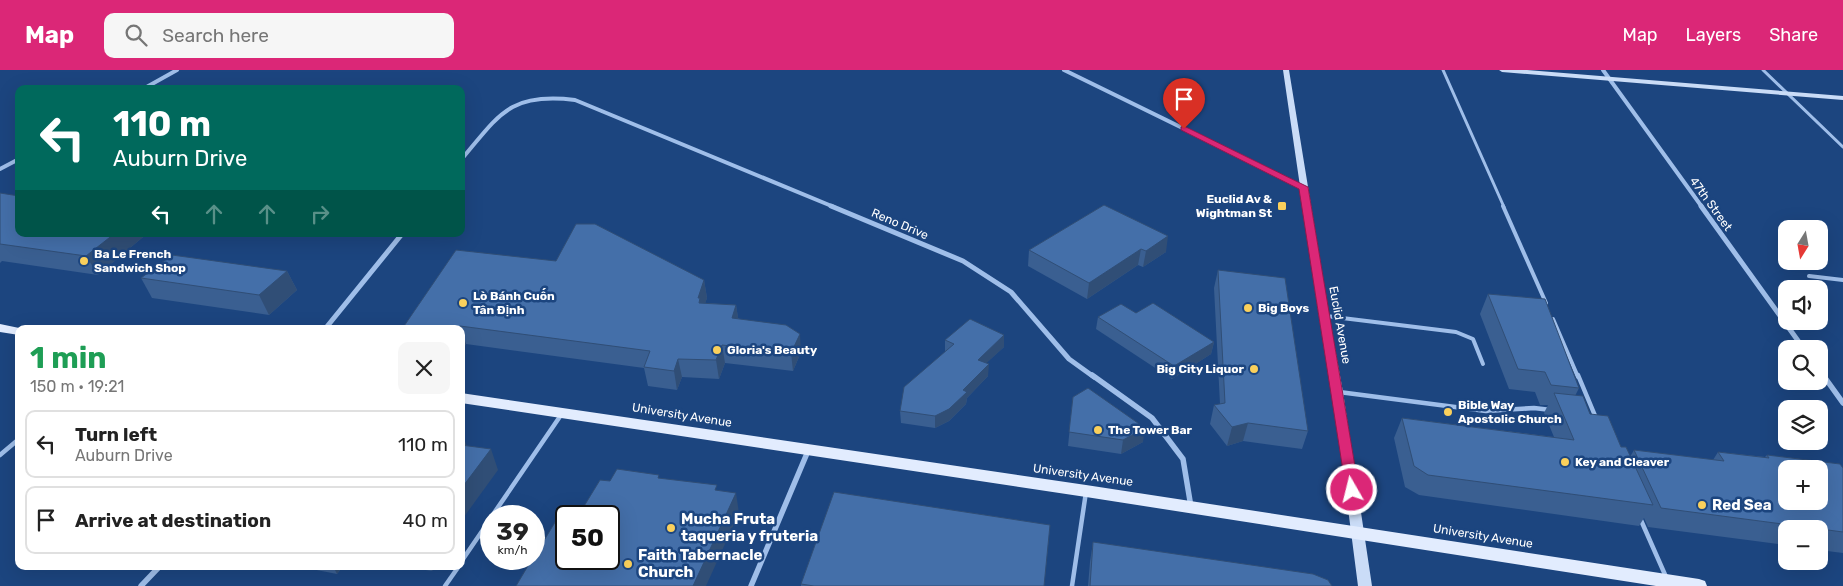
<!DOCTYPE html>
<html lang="en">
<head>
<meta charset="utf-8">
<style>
  body { margin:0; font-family:Rubik,sans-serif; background:#f6f6f6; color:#222; height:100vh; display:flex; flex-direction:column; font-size:19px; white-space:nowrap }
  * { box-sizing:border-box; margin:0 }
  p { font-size:16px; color:#767676 }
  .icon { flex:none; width:28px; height:28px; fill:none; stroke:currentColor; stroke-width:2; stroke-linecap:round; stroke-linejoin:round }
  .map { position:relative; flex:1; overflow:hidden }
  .sheet { position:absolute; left:15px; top:255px; width:450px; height:245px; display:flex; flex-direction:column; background:#fff; border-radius:10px; box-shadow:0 5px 20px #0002 }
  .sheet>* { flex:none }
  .guide { position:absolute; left:15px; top:15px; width:450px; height:152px; border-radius:10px; box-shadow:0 5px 20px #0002; background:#00695c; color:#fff; overflow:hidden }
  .needle { width:32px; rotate:191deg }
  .tools { position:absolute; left:1778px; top:150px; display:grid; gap:10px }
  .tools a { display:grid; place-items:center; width:50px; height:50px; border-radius:10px; background:#fff; box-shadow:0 5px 20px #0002; font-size:25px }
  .speed { position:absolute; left:480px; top:435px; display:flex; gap:10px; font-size:25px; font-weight:700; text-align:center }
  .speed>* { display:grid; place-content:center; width:65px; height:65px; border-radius:50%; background:#fff; box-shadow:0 5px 20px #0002; line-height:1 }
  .speed small { font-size:12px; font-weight:400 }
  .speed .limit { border:2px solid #111; border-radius:8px; background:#fff; color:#111 }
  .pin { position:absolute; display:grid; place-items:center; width:42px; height:42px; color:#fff; margin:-51px -21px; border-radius:50% 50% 50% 0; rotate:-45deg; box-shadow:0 0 5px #0007 }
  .pin .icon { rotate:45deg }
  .me { position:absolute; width:55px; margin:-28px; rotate:352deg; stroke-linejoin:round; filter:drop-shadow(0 0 4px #0008) }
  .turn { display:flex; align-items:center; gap:18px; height:105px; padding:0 15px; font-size:22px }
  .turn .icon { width:65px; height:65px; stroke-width:2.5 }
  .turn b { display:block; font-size:35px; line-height:42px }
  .lanes { display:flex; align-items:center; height:48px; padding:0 15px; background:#0003; justify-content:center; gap:25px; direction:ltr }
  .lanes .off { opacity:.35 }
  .round { display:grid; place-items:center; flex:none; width:52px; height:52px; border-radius:10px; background:#f6f6f6 }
  .headline { display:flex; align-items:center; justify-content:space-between; height:85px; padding:0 15px }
  h1 { font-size:30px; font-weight:700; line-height:38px; color:#1e9e55 }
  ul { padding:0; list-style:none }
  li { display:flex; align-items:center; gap:15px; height:68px; margin:0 10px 8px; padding:0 5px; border:2px solid #e0e0e0; border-radius:10px }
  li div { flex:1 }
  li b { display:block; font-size:19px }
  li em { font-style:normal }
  header { display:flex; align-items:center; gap:30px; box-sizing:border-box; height:70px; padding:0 25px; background:#db2777; color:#fff }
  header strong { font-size:24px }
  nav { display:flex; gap:28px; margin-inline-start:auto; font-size:18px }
  .search { width:350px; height:45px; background:#f6f6f6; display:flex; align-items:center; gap:12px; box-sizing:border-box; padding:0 18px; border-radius:10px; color:#767676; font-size:19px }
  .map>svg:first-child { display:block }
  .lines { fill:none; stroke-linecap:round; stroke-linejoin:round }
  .service-far2 { stroke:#9fbee9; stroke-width:3 }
  .service-far1 { stroke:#9fbee9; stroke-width:4 }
  .service { stroke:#9fbee9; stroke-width:4.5 }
  .minor-far2 { stroke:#9fbee9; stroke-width:4 }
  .minor-far1 { stroke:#9fbee9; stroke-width:5 }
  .minor { stroke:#9fbee9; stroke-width:5.5 }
  .secondary { fill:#cadcf7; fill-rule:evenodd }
  .primary { fill:#e2ecfe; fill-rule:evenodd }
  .wall { fill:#3a5f91 }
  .shaded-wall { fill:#304e76 }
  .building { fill:#446fa9; stroke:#304e76; fill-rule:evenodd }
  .route { fill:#db2777; stroke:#8e194d }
  .poi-dot { fill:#fad05c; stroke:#1c457f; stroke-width:2 }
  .labels { text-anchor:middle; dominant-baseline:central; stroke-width:5; stroke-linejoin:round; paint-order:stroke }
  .poi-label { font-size:12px; font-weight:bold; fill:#fff; stroke:#1c457f; text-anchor:start }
  .street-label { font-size:12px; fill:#fff; stroke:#1c457f }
  .near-poi-label { font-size:15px; font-weight:bold; fill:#fff; stroke:#1c457f; text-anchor:start }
</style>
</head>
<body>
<header>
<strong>Map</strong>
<div class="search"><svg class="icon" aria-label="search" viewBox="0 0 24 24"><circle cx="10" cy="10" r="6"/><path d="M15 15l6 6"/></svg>Search here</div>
<nav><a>Map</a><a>Layers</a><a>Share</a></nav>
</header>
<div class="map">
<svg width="1843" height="516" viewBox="0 0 1843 516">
  <rect width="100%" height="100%" fill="#1c457f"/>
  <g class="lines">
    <g class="service-far2">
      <polyline points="1443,0 1504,137"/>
      <polyline points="1763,0 1843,77"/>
    </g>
    <g class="service-far1">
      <polyline points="1503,136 1546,233"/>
      <polyline points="1809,206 1843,210"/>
      <polyline points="1326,246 1456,262 1473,269 1483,294"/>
      <polyline points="1553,249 1578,307"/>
    </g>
    <g class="service">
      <polyline points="1578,305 1596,348"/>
      <polyline points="1339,322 1486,341 1534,338 1551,340"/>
      <polyline points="0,385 19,369"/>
      <polyline points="492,446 561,345"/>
      <polyline points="1640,448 1670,516"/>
      <polyline points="461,492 491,448"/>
      <polyline points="445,516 459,496"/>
      <polyline points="1072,516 1086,422"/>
    </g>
    <g class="minor-far2">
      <polyline points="1064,0 1303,117"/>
      <polyline points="1603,0 1702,137"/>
      <polyline points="143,19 177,0"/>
      <path d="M461,90C499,45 509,22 575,30L834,137"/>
      <polyline points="0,99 19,89"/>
    </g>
    <g class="minor-far1">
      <polyline points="831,136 963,191 1011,222 1069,289 1094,307"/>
      <polyline points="1701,136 1804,279"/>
      <polyline points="325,259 402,164"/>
      <polyline points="1819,300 1824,307"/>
    </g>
    <g class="minor">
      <polyline points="1092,305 1152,348 1183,389 1191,437"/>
      <polyline points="1823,305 1843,333"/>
      <polyline points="141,516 160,496"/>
      <polyline points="751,516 808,381"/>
    </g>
    <g class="secondary">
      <polygon points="1283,0 1289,0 1329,246 1343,322 1372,516 1358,516 1333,322 1319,246"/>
      <polygon points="1499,0 1527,0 1843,26 1843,30 1502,2"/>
    </g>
    <g class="primary">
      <polygon points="0,254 24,259 19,259 19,265 0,262"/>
      <polygon points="461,323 1086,415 1699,509 1705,511 1707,516 1656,516 1086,427 461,333"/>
    </g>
  </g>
  <g class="wall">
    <polygon points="0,123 143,167 98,205 2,191 0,193"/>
    <polygon points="1104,135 1166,182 1143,197 1138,195 1087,229 1028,196 1029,180"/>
    <polygon points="1218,200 1308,361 1302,379 1243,371 1227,376 1210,354 1214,335 1220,334 1214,218"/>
    <polygon points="287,201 297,220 269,245 152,228 141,208"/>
    <polygon points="704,210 707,228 705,233 736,235 738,248 801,282 793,301 725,293 719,309 682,307 677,320 648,316 644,298 466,274 461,282 461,259 402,259"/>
    <polygon points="1488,224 1579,318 1575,326 1590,344 1630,387 1634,380 1713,390 1718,382 1765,387 1767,385 1843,398 1843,483 1819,480 1819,459 1786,459 1786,475 1648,457 1644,448 1639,456 1419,425 1405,417 1394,368 1402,348 1554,367 1544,343 1548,335 1540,335 1535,322 1509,319 1480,244"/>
    <polygon points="1136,243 1214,272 1211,284 1172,309 1096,259 1098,247"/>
    <polygon points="1004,265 1004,277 986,293 988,306 967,328 966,334 949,351 935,358 901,353 900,341 945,282 945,270"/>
    <polygon points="1073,327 1143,372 1121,384 1068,376"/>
    <polygon points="1093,472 1332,516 1088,516 1090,492"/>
    <polygon points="296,496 343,496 337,504"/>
    <polygon points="400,496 435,496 432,501"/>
    <polygon points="801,514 1044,516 801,516"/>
  </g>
  <g class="shaded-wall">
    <polygon points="114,164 141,164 143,167 98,205 86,186"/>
    <polygon points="1168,166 1166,182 1143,197 1146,181"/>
    <polygon points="1141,179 1138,195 1087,229 1089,213"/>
    <polygon points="287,201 297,220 269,245 259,225"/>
    <polygon points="704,210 707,228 703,241 698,228"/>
    <polygon points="736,235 739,253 732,248"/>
    <polygon points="461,261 466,274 461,282"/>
    <polygon points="800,264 801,282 793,301 791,283"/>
    <polygon points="1004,265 1004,277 978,301 978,290"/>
    <polygon points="1214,272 1211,284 1172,309 1174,296"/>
    <polygon points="722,275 725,293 719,309 716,290"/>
    <polygon points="678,289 682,307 677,320 674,301"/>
    <polygon points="989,294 988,306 967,328 966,334 949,351 935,358 935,346 963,320"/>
    <polygon points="1248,353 1243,371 1227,376 1232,357"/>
    <polygon points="1145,358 1143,372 1121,384 1123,370"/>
    <polygon points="461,361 469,381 461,391"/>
    <polygon points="491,379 498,400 461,451 461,419"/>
    <polygon points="736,423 739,443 706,516 693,516"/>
    <polygon points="333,496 343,496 337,504"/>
    <polygon points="429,496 435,496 432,501"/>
  </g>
  <g class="building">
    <polygon points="0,123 19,126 19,164 114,164 86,186 0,174"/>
    <polygon points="1104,135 1168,166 1146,181 1141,179 1089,213 1029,180"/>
    <polygon points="576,154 595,154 704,210 698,228 700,228 699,233 736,235 732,248 786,255 800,264 791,283 722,275 716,290 678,289 674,301 644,297 650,281 460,256 458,259 402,259 456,180 556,191"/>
    <polygon points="172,185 287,201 259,225 141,208"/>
    <polygon points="1218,200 1285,208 1308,361 1248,353 1232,357 1214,335 1225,333"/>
    <polygon points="1488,224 1545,229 1579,318 1551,315 1545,302 1518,299"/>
    <polygon points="1153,233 1214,272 1174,296 1098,247 1121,234 1136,243"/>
    <polygon points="970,249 1004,265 978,290 989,294 963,320 967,322 949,339 935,346 900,341 904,317 954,274 945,270"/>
    <polygon points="1088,318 1145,358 1123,370 1069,362 1073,327"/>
    <polygon points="1554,323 1583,326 1590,344 1608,346 1621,377 1626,377 1653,435 1428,405 1414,396 1402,348 1574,370"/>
    <polygon points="461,375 491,379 461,419"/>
    <path d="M1634,380L1724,391L1718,382L1769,388L1767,385L1840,394L1843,398V462L1661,438ZM1786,399H1819V431H1786Z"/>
    <polygon points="617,399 659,405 658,408 717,415 715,420 736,423 693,516 516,516 532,489 534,489 534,487 557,449 566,450 566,489 609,489 609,446 578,446 600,410 610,411"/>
    <polygon points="834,422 1050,455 1044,516 814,516 801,514"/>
    <polygon points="1093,472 1313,504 1328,510 1332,516 1090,516"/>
  </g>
  <polygon class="route" points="1184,56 1308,117 1359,420 1357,423 1348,423 1346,420 1299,119 1181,60 1181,57"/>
  <g class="poi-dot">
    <rect x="1277" y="131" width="10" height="10" rx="2.5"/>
    <circle cx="84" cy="191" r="5"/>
    <circle cx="463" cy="233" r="5"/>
    <circle cx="1248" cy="238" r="5"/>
    <circle cx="717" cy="280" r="5"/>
    <circle cx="1254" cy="299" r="5"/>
    <circle cx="1448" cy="342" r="5"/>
    <circle cx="1098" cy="360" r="5"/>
    <circle cx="1565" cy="392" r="5"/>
    <circle cx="1702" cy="435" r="5"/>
    <circle cx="671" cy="458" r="5"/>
    <circle cx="628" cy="494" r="5"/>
  </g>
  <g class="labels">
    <g class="poi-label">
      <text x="1272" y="129" text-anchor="end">Euclid Av &amp;<tspan x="1272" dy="14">Wightman St</tspan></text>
      <text x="94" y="184">Ba Le French<tspan x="94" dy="14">Sandwich Shop</tspan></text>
      <text x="473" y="226">Lò Bánh Cuốn<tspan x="473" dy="14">Tân Định</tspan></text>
      <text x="1258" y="238">Big Boys</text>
      <text x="727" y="280">Gloria's Beauty</text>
      <text x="1244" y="299" text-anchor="end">Big City Liquor</text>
      <text x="1458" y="335">Bible Way<tspan x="1458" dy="14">Apostolic Church</tspan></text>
      <text x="1108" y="360">The Tower Bar</text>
      <text x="1575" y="392">Key and Cleaver</text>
    </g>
    <g class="street-label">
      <text transform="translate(1711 134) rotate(54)">47th Street</text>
      <text transform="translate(900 154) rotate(23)">Reno Drive</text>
      <text transform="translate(1340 255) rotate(80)">Euclid Avenue</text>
      <text transform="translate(682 345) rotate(9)">University Avenue</text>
      <text transform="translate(1083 405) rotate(8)">University Avenue</text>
      <text transform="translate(1483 466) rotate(9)">University Avenue</text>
    </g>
    <g class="near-poi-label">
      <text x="1712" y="435">Red Sea</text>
      <text x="681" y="449">Mucha Fruta<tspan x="681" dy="17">taqueria y fruteria</tspan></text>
      <text x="638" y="485">Faith Tabernacle<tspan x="638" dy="17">Church</tspan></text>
    </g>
  </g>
</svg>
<div class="tools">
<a><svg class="needle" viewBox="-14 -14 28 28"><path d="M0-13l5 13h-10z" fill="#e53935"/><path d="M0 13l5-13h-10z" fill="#767676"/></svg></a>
<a><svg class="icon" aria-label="sound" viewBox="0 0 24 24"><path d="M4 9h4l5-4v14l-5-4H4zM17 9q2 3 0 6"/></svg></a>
<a><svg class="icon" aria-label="search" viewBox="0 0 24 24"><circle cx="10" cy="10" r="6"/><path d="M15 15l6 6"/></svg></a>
<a><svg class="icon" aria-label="layers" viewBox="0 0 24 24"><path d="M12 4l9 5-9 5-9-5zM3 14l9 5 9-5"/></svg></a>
<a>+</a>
<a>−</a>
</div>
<div class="speed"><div>39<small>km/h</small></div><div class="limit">50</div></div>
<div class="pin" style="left:1184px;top:59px;background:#d93025"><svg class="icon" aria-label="arrive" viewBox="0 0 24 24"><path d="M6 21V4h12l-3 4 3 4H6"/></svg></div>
<svg class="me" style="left:1352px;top:420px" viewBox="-20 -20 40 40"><circle r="17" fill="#db2777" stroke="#fff" stroke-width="3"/><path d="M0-11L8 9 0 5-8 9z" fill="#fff"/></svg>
<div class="guide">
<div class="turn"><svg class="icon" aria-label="left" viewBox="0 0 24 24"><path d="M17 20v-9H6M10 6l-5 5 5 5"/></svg><div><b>110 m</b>Auburn Drive</div></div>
<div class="lanes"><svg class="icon" aria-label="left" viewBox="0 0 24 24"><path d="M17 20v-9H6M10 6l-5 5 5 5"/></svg><svg class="icon off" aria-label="ahead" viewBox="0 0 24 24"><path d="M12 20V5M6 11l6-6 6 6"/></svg><svg class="icon off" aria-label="ahead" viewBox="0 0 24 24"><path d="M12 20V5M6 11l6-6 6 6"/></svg><svg class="icon off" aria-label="right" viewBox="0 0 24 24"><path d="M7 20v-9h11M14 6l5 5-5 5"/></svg></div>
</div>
<section class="sheet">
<div class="headline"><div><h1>1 min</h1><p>150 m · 19:21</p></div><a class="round"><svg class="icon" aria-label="close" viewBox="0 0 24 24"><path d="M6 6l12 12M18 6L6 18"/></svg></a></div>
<ul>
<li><svg class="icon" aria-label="left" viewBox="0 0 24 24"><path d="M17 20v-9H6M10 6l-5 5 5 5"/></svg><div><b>Turn left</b><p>Auburn Drive</p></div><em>110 m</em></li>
<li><svg class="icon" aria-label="arrive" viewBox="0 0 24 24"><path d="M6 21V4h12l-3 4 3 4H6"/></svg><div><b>Arrive at destination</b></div><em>40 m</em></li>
</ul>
</section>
</div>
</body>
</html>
